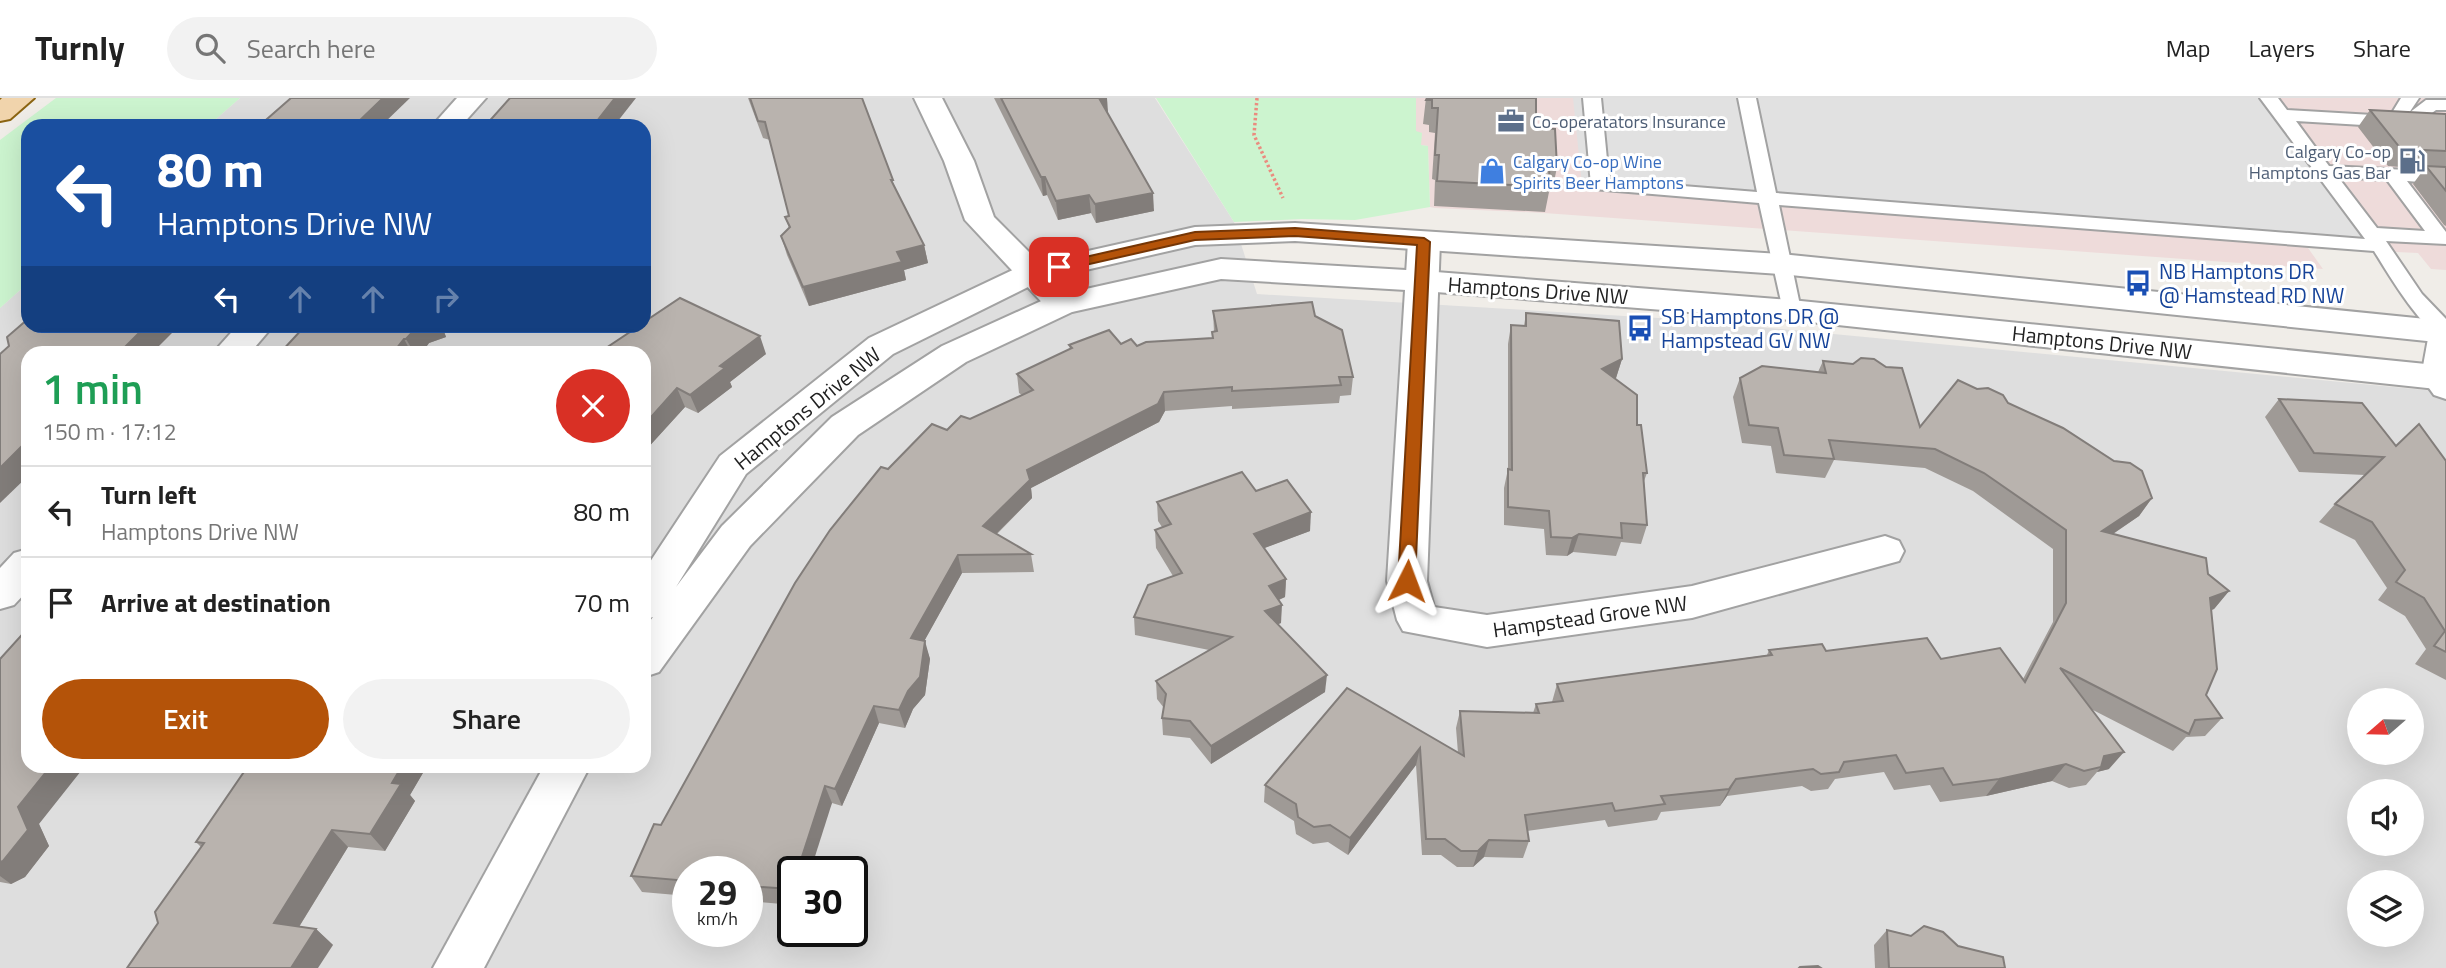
<!DOCTYPE html>
<html lang="en">
<head>
<meta charset="utf-8">
<style>
  body { margin:0; font-family:"Titillium Web",sans-serif; background:#f2f2f2; color:#222; height:100vh; display:flex; flex-direction:column; font-size:26px; white-space:nowrap }
  * { box-sizing:border-box; margin:0 }
  p { font-size:23px; color:#767676 }
  .icon { flex:none; width:38px; height:38px; fill:none; stroke:currentColor; stroke-width:2; stroke-linecap:round; stroke-linejoin:round }
  .map { position:relative; flex:1; overflow:hidden }
  .side { position:absolute; left:21px; top:248px; width:630px; height:427px; display:flex; flex-direction:column; background:#fff; border-radius:21px; box-shadow:0 7px 28px #0002 }
  .side>* { flex:none }
  .banner { position:absolute; left:21px; top:21px; width:630px; height:214px; border-radius:21px; box-shadow:0 7px 28px #0002; background:#1a4fa0; color:#fff; overflow:hidden }
  .needle { width:46px; rotate:250deg }
  .buttons { position:absolute; left:2347px; top:590px; display:grid; gap:14px }
  .buttons a { display:grid; place-items:center; width:77px; height:77px; border-radius:50%; background:#fff; box-shadow:0 7px 28px #0002; font-size:35px }
  .speed { position:absolute; left:672px; top:758px; display:flex; gap:14px; font-size:35px; font-weight:700; text-align:center }
  .speed>* { display:grid; place-content:center; width:91px; height:91px; border-radius:50%; background:#fff; box-shadow:0 7px 28px #0002; line-height:1 }
  .speed small { font-size:18px; font-weight:400 }
  .speed .limit { border:4px solid #111; border-radius:10px; background:#fff; color:#111 }
  .pin { position:absolute; display:grid; place-items:center; width:60px; height:60px; color:#fff; margin:-30px; border-radius:14px; box-shadow:0 4px 10px #0006 }
  .me { position:absolute; width:77px; margin:-38px; rotate:3deg; stroke-linejoin:round; filter:drop-shadow(0 0 5px #0008) }
  .turn { display:flex; align-items:center; gap:24px; height:147px; padding:0 21px; font-size:32px }
  .turn .icon { width:91px; height:91px; stroke-width:2.5 }
  .turn b { display:block; font-size:49px; line-height:60px }
  .lanes { display:flex; align-items:center; height:66px; padding:0 21px; background:#0003; justify-content:center; gap:35px; direction:ltr }
  .lanes .off { opacity:.35 }
  .round { display:grid; place-items:center; flex:none; width:74px; height:74px; border-radius:37px; background:#f2f2f2 }
  .summary { display:flex; align-items:center; justify-content:space-between; height:119px; padding:0 21px }
  h1 { font-size:42px; font-weight:600; line-height:52px; color:#1e9e55 }
  .cta { display:flex; gap:14px; margin-top:auto; padding:14px 21px }
  .cta a { flex:1; height:80px; border-radius:42px; background:#b45309; color:#fff; font-size:28px; font-weight:600; line-height:80px; text-align:center }
  .cta a+a { background:#f2f2f2; color:#222 }
  ul { padding:0; list-style:none }
  li { display:flex; align-items:center; gap:21px; height:91px; padding:0 21px; border-top:2px solid #e0e0e0 }
  li div { flex:1 }
  li b { display:block; font-size:26px }
  li em { font-style:normal }
  header { display:flex; align-items:center; gap:42px; box-sizing:border-box; height:98px; padding:0 35px; background:#fff; border-bottom:2px solid #e0e0e0 }
  header strong { font-size:33px }
  nav { display:flex; gap:38px; margin-inline-start:auto; font-size:24px }
  .search { width:490px; height:63px; background:#f2f2f2; display:flex; align-items:center; gap:18px; box-sizing:border-box; padding:0 24px; border-radius:38px; color:#767676; font-size:26px }
  .map>svg:first-child { display:block }
  .residential { fill:#dedede; fill-rule:evenodd }
  .commercial { fill:#eedbda }
  .park { fill:#ccf4cf }
  .parking { fill:#e1e1e1 }
  .lines { fill:none; stroke-linecap:round; stroke-linejoin:round }
  .service-casing { stroke:#a2a2a2; stroke-width:4 }
  .minor-casing { stroke:#a2a2a2; stroke-width:4 }
  .tertiary-casing { stroke:#a2a2a2; stroke-width:4 }
  .primary-casing { stroke:#8b6412; stroke-width:4 }
  .path { stroke:#ea8c7f; stroke-width:3.5; stroke-dasharray:2.5 2.5; stroke-linecap:butt }
  .service { fill:#fff; fill-rule:evenodd }
  .minor { fill:#fff; fill-rule:evenodd }
  .tertiary { fill:#fff; fill-rule:evenodd }
  .primary { fill:#f1d4ac; fill-rule:evenodd }
  .wall { fill:#9f9a96 }
  .shaded-wall { fill:#827d7a }
  .building { fill:#b9b3ae; stroke:#827d7a; stroke-width:2 }
  .route { fill:#b45309; stroke:#753606; stroke-width:2 }
  .labels { text-anchor:middle; dominant-baseline:central; stroke-width:6; stroke-linejoin:round; paint-order:stroke }
  .far-service-label { font-size:18px; fill:#4e5e75; stroke:#fff; text-anchor:start }
  .far-shop-label { font-size:18px; fill:#366cbe; stroke:#fff; text-anchor:start }
  .transit-label { font-size:21px; fill:#164399; stroke:#fff; text-anchor:start }
  .street-label { font-size:21px; fill:#212121; stroke:#fff }
</style>
</head>
<body>
<header>
<strong>Turnly</strong>
<div class="search"><svg class="icon" aria-label="search" viewBox="0 0 24 24"><circle cx="10" cy="10" r="6"/><path d="M15 15l6 6"/></svg>Search here</div>
<nav><a>Map</a><a>Layers</a><a>Share</a></nav>
</header>
<div class="map">
<svg width="2446" height="870" viewBox="0 0 2446 870">
  <rect width="100%" height="100%" fill="#f0ede8"/>
  <path class="residential" d="M240,0H1155L1234,124L1257,196L1675,221L2446,294V870H0V210L28,185V228H644V28H208ZM28,256H644V668H28ZM2359,602H2412V654H2359ZM2359,693H2412V746H2359ZM688,774H747V833H688ZM793,774H852V833H793ZM2359,784H2412V836H2359Z"/>
  <polygon class="commercial" points="1416,0 2446,0 2446,172 2431,171 2418,155 2308,150 2323,171 1544,115 1435,110 1430,109 1428,48 1420,47 1415,34"/>
  <g class="park">
    <polygon points="56,0 240,0 208,28 28,28 28,185 0,210 0,42"/>
    <polygon points="1156,0 1416,0 1416,33 1422,35 1421,47 1428,48 1430,109 1355,122 1302,121 1234,124"/>
  </g>
  <polygon class="parking" points="1573,0 2272,0 2376,143 1582,87"/>
  <g class="lines">
    <g class="service-casing">
      <path id="service" d="M1583,0H1601L1609,82L1757,94L1738,0H1756L1776,95L2365,141L2260,0H2278L2287,12L2390,18L2401,0H2419L2409,15L2426,2H2446V12H2436L2425,20L2446,22V32L2296,23L2329,68L2446,74V86L2407,83L2446,134V146L2386,143L2422,196L2446,221V241C2422,234 2388,175 2374,153L1779,107L1801,212L1798,217H1784L1759,105L1593,91L1591,87ZM2338,79L2387,82L2425,133L2377,130Z"/>
    </g>
    <g class="minor-casing">
      <g id="minor">
        <polygon points="457,0 486,0 461,28 432,28"/>
        <polygon points="914,0 942,0 974,63 994,119 1074,199 1078,206 1074,213 1062,216 1050,213 965,122 944,63"/>
        <polygon points="1424,135 1435,137 1440,144 1427,483 1434,509 1487,517 1692,488 1885,438 1899,443 1904,453 1899,463 1692,520 1487,549 1403,533 1397,522 1387,483 1408,144 1413,137"/>
        <polygon points="2446,224 2446,301 2434,297 2421,279 2429,235 2434,227"/>
        <polygon points="237,228 273,228 249,256 212,256"/>
        <polygon points="28,451 28,492 14,507 0,511 0,470 14,455"/>
      </g>
    </g>
    <g class="tertiary-casing">
      <g id="tertiary">
        <polygon points="1295,125 1781,156 2446,223 2446,245 1781,176 1295,143 1195,147 1042,182 893,256 746,376 676,489 722,428 832,319 942,248 1050,199 1221,161 1423,173 1791,202 2446,268 2446,292 1791,222 1423,193 1221,181 1072,214 966,264 858,337 750,448 659,574 644,579 644,531 653,519 644,522 644,473 720,358 869,240 1021,168 1195,129"/>
        <polygon points="544,668 590,668 484,870 433,870"/>
      </g>
    </g>
    <g class="primary-casing">
      <polygon id="primary" points="2,0 34,0 10,21 0,23 0,2"/>
    </g>
    <polyline class="path" points="1257,0 1254,37 1283,100"/>
    <use href="#service" class="service"/>
    <use href="#minor" class="minor"/>
    <use href="#tertiary" class="tertiary"/>
    <use href="#primary" class="primary"/>
  </g>
  <g class="wall">
    <polygon points="748,0 862,0 895,90 924,147 928,165 904,172 906,182 809,208 787,157 781,138 789,130 785,119 789,118 770,42 763,40"/>
    <polygon points="994,0 1107,0 1107,14 1154,113 1096,125 1091,115 1058,122 1047,97 1043,98"/>
    <polygon points="1426,0 1536,0 1536,29 1557,69 1552,94 1549,94 1545,114 1434,108 1435,82 1432,81 1435,35 1429,34 1429,27 1423,26"/>
    <polygon points="2370,12 2446,16 2446,128 2444,127 2413,86 2424,71 2388,68 2358,29"/>
    <polygon points="1213,213 1315,218 1353,279 1351,297 1340,298 1339,305 1232,311 1232,308 1165,313 1159,324 1031,390 1032,400 997,436 1031,456 1034,474 962,475 924,543 930,561 925,597 913,611 905,630 879,625 842,708 832,705 793,774 793,807 747,803 747,774 688,774 688,798 642,794 631,778 661,727 888,371 947,332 1022,297 1019,295 1017,276 1070,251 1069,247 1121,246 1137,248 1213,240 1212,234 1214,234"/>
    <polygon points="1526,215 1622,261 1616,280 1615,281 1637,327 1647,375 1644,383 1647,427 1641,446 1621,444 1616,458 1573,454 1567,458 1546,457 1544,431 1504,427 1504,390 1508,371 1508,246 1511,227 1524,228"/>
    <polygon points="305,228 442,228 446,239 429,245 421,256 279,256"/>
    <polygon points="644,256 766,256 730,284 732,289 698,315 685,309 644,354"/>
    <polygon points="1823,263 1920,329 2008,305 2152,400 2139,418 2113,436 2208,476 2229,493 2214,511 2211,512 2206,597 2222,620 2205,638 2186,639 2173,653 2091,611 2109,671 2097,674 2086,687 2069,690 2052,683 1986,698 1940,704 1930,687 1894,692 1884,674 1835,681 1828,691 1811,693 1802,688 1727,698 1720,708 1661,714 1657,722 1608,729 1605,722 1527,733 1529,743 1523,760 1484,759 1473,769 1457,769 1441,757 1422,757 1416,667 1348,757 1328,744 1313,746 1296,736 1294,723 1264,704 1265,687 1347,590 1458,655 1456,630 1460,613 1533,615 1536,606 1552,604 1557,586 1767,557 1769,552 1826,553 1941,561 2023,581 2053,524 2053,451 1973,393 1925,370 1834,362 1825,380 1776,375 1771,348 1742,345 1733,299 1740,280 1818,274"/>
    <polygon points="2279,301 2396,348 2446,363 2446,582 2415,566 2426,551 2405,518 2378,502 2387,490 2355,442 2319,424 2335,406 2365,377 2299,374 2265,319"/>
    <polygon points="1256,393 1310,433 1264,450 1286,481 1285,499 1279,502 1281,525 1278,526 1325,594 1211,666 1190,640 1163,637 1162,620 1164,610 1157,601 1156,583 1209,552 1135,537 1134,519 1173,478 1156,450 1155,432 1162,429 1158,423 1157,404"/>
    <polygon points="0,561 39,726 49,748 25,779 11,786 0,784"/>
    <polygon points="248,668 427,668 410,697 415,703 385,753 348,749 299,829 316,831 333,847 158,825 201,749 196,744"/>
    <polygon points="1887,832 1958,848 2005,870 1875,870 1874,847"/>
  </g>
  <g class="shaded-wall">
    <polygon points="383,0 410,0 381,28 354,28"/>
    <polygon points="615,0 636,0 614,28 593,28"/>
    <polygon points="1098,0 1107,0 1108,14 1099,16"/>
    <polygon points="1041,79 1045,79 1047,97 1043,98"/>
    <polygon points="1153,95 1154,113 1096,125 1095,106"/>
    <polygon points="1089,97 1091,115 1058,122 1056,103"/>
    <polygon points="924,147 928,165 904,172 906,182 809,208 803,189 897,154"/>
    <polygon points="146,228 179,228 151,256 118,256"/>
    <polygon points="418,228 442,228 446,239 429,245 421,256 415,256 406,241"/>
    <polygon points="760,238 766,256 730,284 732,289 698,315 690,297 720,268"/>
    <polygon points="404,241 412,256 392,256"/>
    <polygon points="1622,261 1616,280 1597,290 1602,271"/>
    <polygon points="677,290 685,309 644,354 644,327"/>
    <polygon points="1164,294 1165,313 1159,324 1031,390 1032,400 986,446 983,428 1027,372"/>
    <polygon points="28,342 28,378 0,405 0,370"/>
    <polygon points="2152,400 2139,418 2089,452 2102,433"/>
    <polygon points="1311,414 1310,433 1254,454 1254,436"/>
    <polygon points="1579,436 1573,454 1567,458 1572,440"/>
    <polygon points="958,457 962,475 916,558 911,540"/>
    <polygon points="1286,481 1285,499 1268,506 1269,488"/>
    <polygon points="2229,493 2214,511 2195,518 2210,500"/>
    <polygon points="1282,507 1281,525 1265,531 1265,513"/>
    <polygon points="925,543 930,561 925,597 913,611 905,630 899,612"/>
    <polygon points="1327,577 1325,594 1211,666 1211,648"/>
    <polygon points="874,608 879,625 842,708 835,691"/>
    <polygon points="1420,650 1416,667 1348,757 1350,740"/>
    <polygon points="2124,654 2109,671 2097,674 2101,669 2104,658"/>
    <polygon points="2066,666 2052,683 1986,698 1999,681"/>
    <polygon points="51,668 85,668 39,726 49,748 25,779 11,786 0,778 0,764 18,709"/>
    <polygon points="402,668 427,668 410,697 415,703 385,753 370,736 392,685"/>
    <polygon points="1736,681 1727,698 1720,708 1729,691"/>
    <polygon points="825,688 832,705 810,774 797,774"/>
    <polygon points="332,732 348,749 292,840 274,825"/>
    <polygon points="1489,742 1484,759 1473,769 1478,753"/>
    <polygon points="316,831 333,847 318,870 291,870"/>
  </g>
  <g class="building">
    <polygon points="291,0 383,0 354,28 259,28"/>
    <polygon points="510,0 615,0 593,28 485,28"/>
    <polygon points="750,0 862,0 893,82 891,82 924,147 897,154 902,164 803,189 781,138 790,129 785,119 789,118 765,24 758,23"/>
    <polygon points="1001,0 1099,0 1153,95 1095,106 1089,97 1056,103 1045,79 1041,79"/>
    <polygon points="1427,0 1536,0 1536,29 1555,31 1557,69 1549,69 1550,89 1437,83 1439,57 1435,57 1438,10 1432,10 1432,2 1426,2"/>
    <polygon points="2370,12 2446,16 2446,53 2401,51"/>
    <polygon points="2426,68 2446,69 2446,93"/>
    <polygon points="680,200 760,238 720,268 725,270 690,297 677,290 644,327 644,256 597,256 639,228 644,228 644,224"/>
    <polygon points="1312,204 1315,218 1342,232 1353,279 1339,279 1341,287 1232,293 1232,289 1164,294 1158,306 1027,372 1030,382 983,428 1031,456 958,457 911,540 925,543 920,579 908,593 899,612 874,608 835,691 825,688 797,774 793,774 793,786 791,791 747,788 747,774 688,774 688,783 631,778 654,726 661,727 795,485 830,432 881,369 888,371 932,326 947,332 961,318 970,321 1033,292 1017,276 1072,250 1069,247 1109,232 1121,246 1131,241 1137,248 1146,244 1213,240 1212,234 1217,233 1213,213"/>
    <polygon points="1526,215 1619,223 1622,261 1602,271 1637,297 1637,327 1641,327 1647,375 1643,375 1647,427 1621,425 1622,440 1579,436 1572,440 1551,439 1549,413 1508,409 1508,371 1512,372 1511,227 1526,228"/>
    <polygon points="28,221 28,228 146,228 118,256 28,256 28,342 0,370 0,256 9,248 7,239"/>
    <polygon points="305,228 418,228 406,241 404,241 392,256 279,256"/>
    <polygon points="1861,260 1874,261 1886,269 1902,270 1920,329 1958,282 1977,291 1988,290 2003,297 2008,305 2063,330 2114,363 2130,365 2142,373 2152,400 2102,433 2206,460 2208,476 2229,493 2210,500 2217,571 2206,597 2222,620 2195,622 2189,636 2060,570 2124,654 2104,658 2101,669 2084,673 2066,666 1999,681 1953,687 1943,670 1906,675 1896,657 1844,664 1839,674 1821,676 1813,671 1736,681 1729,691 1661,698 1665,706 1615,713 1612,705 1525,717 1529,743 1489,742 1478,753 1461,753 1445,741 1426,741 1420,650 1350,740 1330,727 1314,729 1298,719 1296,706 1265,687 1347,590 1464,658 1460,613 1539,615 1536,606 1563,603 1557,586 1772,557 1769,552 1822,546 1826,553 1927,540 1941,561 2000,550 2025,584 2066,505 2066,432 1984,375 1935,351 1829,342 1834,361 1784,357 1778,330 1749,327 1740,280 1762,268 1826,275 1823,263 1853,266"/>
    <polygon points="2279,301 2362,305 2396,348 2419,326 2446,363 2446,554 2434,548 2445,533 2424,500 2396,484 2405,472 2372,424 2335,406 2384,359 2314,355"/>
    <polygon points="1242,374 1256,393 1287,382 1311,414 1254,436 1286,481 1269,488 1282,507 1265,513 1327,577 1211,648 1190,623 1162,620 1166,596 1156,583 1232,539 1134,519 1148,487 1182,475 1155,432 1171,426 1157,404"/>
    <polygon points="28,530 28,668 51,668 18,709 28,732 3,763 0,764 0,561"/>
    <polygon points="248,668 402,668 392,685 401,686 370,736 332,732 274,825 316,831 291,870 127,870 158,825 155,814 204,745 196,744"/>
    <polygon points="1924,828 1943,834 1958,848 2003,859 2005,870 1889,870 1887,832 1911,838"/>
    <polygon points="1818,868 1821,870 1799,870 1800,869"/>
  </g>
  <polygon class="route" points="1295,130 1424,140 1430,144 1415,483 1412,487 1407,489 1398,483 1417,147 1295,138 1195,142 1059,173 1053,169 1059,165 1195,134"/>
  <defs>
    <g id="office-bare" transform="scale(2.1)"><path d="M-6-3h4V-5.5h4V-3h4V5H-6ZM-1-4.5V-3h2v-1.5ZM-6 0V1H6V0Z" fill="#5c6f8a" stroke="#fff" stroke-width="2.5" paint-order="stroke"/></g>
    <g id="fuel-bare" transform="scale(2.1)"><path d="M-5.5-6h7V0h2V4h1.3V-2.5L3-4.5l.8-.8L6-3V5H2.5V1h-1V6h-7ZM-4.2-4.7v3.2H.2V-4.7Z" fill="#5c6f8a" stroke="#fff" stroke-width="2.5" paint-order="stroke"/></g>
    <g id="shop-bare" transform="scale(2.1)"><path d="M-5-2.5h2.3a2.7 3.5 0 0 1 5.4 0H5L5.5 6h-11ZM-1.5-2.5h3a1.5 2.3 0 0 0-3 0Z" fill="#3f7fe0" stroke="#fff" stroke-width="2.5" paint-order="stroke"/></g>
    <g id="bus-bare" transform="scale(2.1)"><path d="M-5-6H5V4H4V6H2V4H-2V6H-4V4H-5ZM-3.5-4V0h7V-4ZM-3.5 1.2v1.5H-2V1.2ZM2 1.2v1.5H3.5V1.2Z" fill="#1a4fb4" stroke="#fff" stroke-width="2.5" paint-order="stroke"/></g>
  </defs>
  <g fill-rule="evenodd">
    <use href="#office-bare" x="1511" y="23"/>
    <use href="#fuel-bare" x="2412" y="63"/>
    <use href="#shop-bare" x="1492" y="73"/>
    <use href="#bus-bare" x="2138" y="185"/>
    <use href="#bus-bare" x="1640" y="230"/>
  </g>
  <g class="labels">
    <g class="far-service-label">
      <text x="1532" y="23">Co-operatators Insurance</text>
      <text x="2391" y="53" text-anchor="end">Calgary Co-op<tspan x="2391" dy="21">Hamptons Gas Bar</tspan></text>
    </g>
    <g class="far-shop-label">
      <text x="1513" y="63">Calgary Co-op Wine<tspan x="1513" dy="21">Spirits Beer Hamptons</tspan></text>
    </g>
    <g class="transit-label">
      <text x="2159" y="173">NB Hamptons DR<tspan x="2159" dy="24">@ Hamstead RD NW</tspan></text>
      <text x="1661" y="218">SB Hamptons DR @<tspan x="1661" dy="24">Hampstead GV NW</tspan></text>
    </g>
    <g class="street-label">
      <text transform="translate(1538 192) rotate(4)">Hamptons Drive NW</text>
      <text transform="translate(2102 244) rotate(6)">Hamptons Drive NW</text>
      <text transform="translate(807 310) rotate(-39)">Hamptons Drive NW</text>
      <text transform="translate(1590 518) rotate(-8)">Hampstead Grove NW</text>
    </g>
  </g>
</svg>
<div class="buttons">
<a><svg class="needle" viewBox="-14 -14 28 28"><path d="M0-13l5 13h-10z" fill="#e53935"/><path d="M0 13l5-13h-10z" fill="#767676"/></svg></a>
<a><svg class="icon" aria-label="sound" viewBox="0 0 24 24"><path d="M4 9h4l5-4v14l-5-4H4zM17 9q2 3 0 6"/></svg></a>
<a><svg class="icon" aria-label="layers" viewBox="0 0 24 24"><path d="M12 4l9 5-9 5-9-5zM3 14l9 5 9-5"/></svg></a>
</div>
<div class="speed"><div>29<small>km/h</small></div><div class="limit">30</div></div>
<div class="pin" style="left:1059px;top:169px;background:#d93025"><svg class="icon" aria-label="arrive" viewBox="0 0 24 24"><path d="M6 21V4h12l-3 4 3 4H6"/></svg></div>
<svg class="me" style="left:1407px;top:483px" viewBox="-20 -20 40 40"><path d="M0-17L14 15 0 8-14 15z" fill="#b45309" stroke="#fff" stroke-width="4"/></svg>
<div class="banner">
<div class="turn"><svg class="icon" aria-label="left" viewBox="0 0 24 24"><path d="M17 20v-9H6M10 6l-5 5 5 5"/></svg><div><b>80 m</b>Hamptons Drive NW</div></div>
<div class="lanes"><svg class="icon" aria-label="left" viewBox="0 0 24 24"><path d="M17 20v-9H6M10 6l-5 5 5 5"/></svg><svg class="icon off" aria-label="ahead" viewBox="0 0 24 24"><path d="M12 20V5M6 11l6-6 6 6"/></svg><svg class="icon off" aria-label="ahead" viewBox="0 0 24 24"><path d="M12 20V5M6 11l6-6 6 6"/></svg><svg class="icon off" aria-label="right" viewBox="0 0 24 24"><path d="M7 20v-9h11M14 6l5 5-5 5"/></svg></div>
</div>
<section class="side">
<div class="summary"><div><h1>1 min</h1><p>150 m · 17:12</p></div><a class="round" style="background:#d93025;color:#fff"><svg class="icon" aria-label="close" viewBox="0 0 24 24"><path d="M6 6l12 12M18 6L6 18"/></svg></a></div>
<ul>
<li><svg class="icon" aria-label="left" viewBox="0 0 24 24"><path d="M17 20v-9H6M10 6l-5 5 5 5"/></svg><div><b>Turn left</b><p>Hamptons Drive NW</p></div><em>80 m</em></li>
<li><svg class="icon" aria-label="arrive" viewBox="0 0 24 24"><path d="M6 21V4h12l-3 4 3 4H6"/></svg><div><b>Arrive at destination</b></div><em>70 m</em></li>
</ul>
<div class="cta"><a>Exit</a><a>Share</a></div>
</section>
</div>
</body>
</html>
